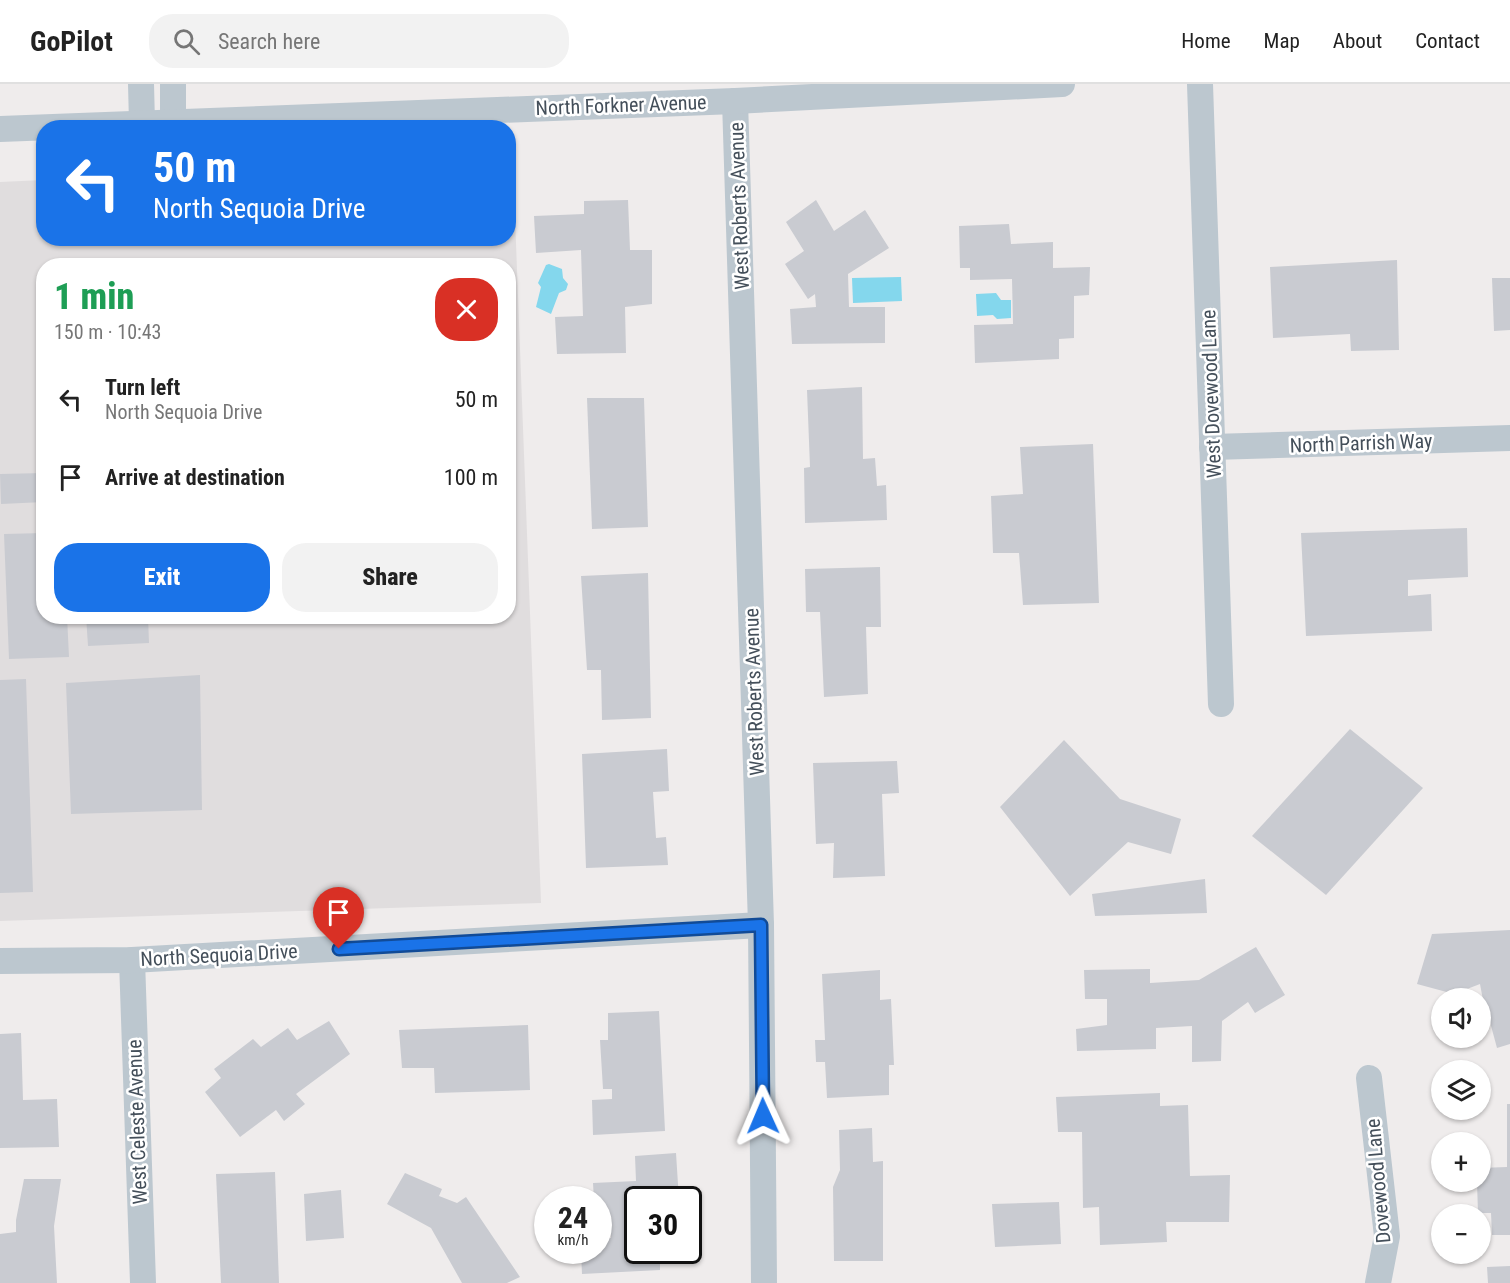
<!DOCTYPE html>
<html lang="en">
<head>
<meta charset="utf-8">
<style>
  body { margin:0; font-family:"Roboto Condensed",sans-serif; background:#f2f2f2; color:#222; height:100vh; display:flex; flex-direction:column; font-size:22px; white-space:nowrap }
  * { box-sizing:border-box; margin:0 }
  p { font-size:20px; color:#767676 }
  .icon { flex:none; width:33px; height:33px; fill:none; stroke:currentColor; stroke-width:2; stroke-linecap:round; stroke-linejoin:round }
  .map { position:relative; flex:1; overflow:hidden }
  .drawer { position:absolute; left:36px; top:174px; width:480px; height:366px; display:flex; flex-direction:column; background:#fff; border-radius:24px; box-shadow:0 2px 4px #0004 }
  .drawer>* { flex:none }
  .hud { position:absolute; left:36px; top:36px; width:480px; height:126px; border-radius:24px; box-shadow:0 2px 4px #0004; background:#1a73e8; color:#fff; overflow:hidden }
  .controls { position:absolute; left:1431px; top:904px; display:grid; gap:12px }
  .controls a { display:grid; place-items:center; width:60px; height:60px; border-radius:50%; background:#fff; box-shadow:0 2px 4px #0004; font-size:30px }
  .speed { position:absolute; left:534px; top:1102px; display:flex; gap:12px; font-size:30px; font-weight:700; text-align:center }
  .speed>* { display:grid; place-content:center; width:78px; height:78px; border-radius:50%; background:#fff; box-shadow:0 2px 4px #0004; line-height:1 }
  .speed small { font-size:15px; font-weight:400 }
  .speed .limit { border:3px solid #111; border-radius:9px; background:#fff; color:#111 }
  .pin { position:absolute; display:grid; place-items:center; width:51px; height:51px; color:#fff; margin:-62px -26px; border-radius:50% 50% 50% 0; rotate:-45deg; box-shadow:0 0 6px #0007 }
  .pin .icon { rotate:45deg }
  .me { position:absolute; width:66px; margin:-33px; rotate:359deg; stroke-linejoin:round; filter:drop-shadow(0 0 4px #0008) }
  .turn { display:flex; align-items:center; gap:21px; height:126px; padding:0 18px; font-size:27px }
  .turn .icon { width:78px; height:78px; stroke-width:2.5 }
  .turn b { display:block; font-size:42px; line-height:51px }
  .round { display:grid; place-items:center; flex:none; width:63px; height:63px; border-radius:24px; background:#f2f2f2 }
  .head { display:flex; align-items:center; justify-content:space-between; height:102px; padding:0 18px }
  h1 { font-size:36px; font-weight:800; line-height:45px; color:#1e9e55 }
  .cta { display:flex; gap:12px; margin-top:auto; padding:12px 18px }
  .cta a { flex:1; height:69px; border-radius:24px; background:#1a73e8; color:#fff; font-size:24px; font-weight:800; line-height:69px; text-align:center }
  .cta a+a { background:#f2f2f2; color:#222 }
  ul { padding:0; list-style:none }
  li { display:flex; align-items:center; gap:18px; height:78px; padding:0 18px }
  li div { flex:1 }
  li b { display:block; font-size:22px }
  li em { font-style:normal }
  header { display:flex; align-items:center; gap:36px; box-sizing:border-box; height:84px; padding:0 30px; background:#fff; border-bottom:2px solid #e0e0e0 }
  header strong { font-size:28px }
  nav { display:flex; gap:33px; margin-inline-start:auto; font-size:21px }
  .search { width:420px; height:54px; background:#f2f2f2; display:flex; align-items:center; gap:15px; box-sizing:border-box; padding:0 21px; border-radius:24px; color:#767676; font-size:22px }
  .map>svg:first-child { display:block }
  .education { fill:#e0ddde; fill-rule:evenodd }
  .water { fill:#84d7ed }
  .building { fill:#c9cbd1 }
  .lines { fill:none; stroke-linecap:round; stroke-linejoin:round }
  .street { stroke:#bcc7cf; stroke-width:26 }
  .route-casing { stroke:#114b97; stroke-width:15 }
  .route { stroke:#1a73e8; stroke-width:10 }
  .labels { text-anchor:middle; dominant-baseline:central; stroke-width:5; stroke-linejoin:round; paint-order:stroke }
  .street-label { font-size:20px; fill:#444f5a; stroke:#fff }
</style>
</head>
<body>
<header>
<strong>GoPilot</strong>
<div class="search"><svg class="icon" aria-label="search" viewBox="0 0 24 24"><circle cx="10" cy="10" r="6"/><path d="M15 15l6 6"/></svg>Search here</div>
<nav><a>Home</a><a>Map</a><a>About</a><a>Contact</a></nav>
</header>
<div class="map">
<svg width="1510" height="1199" viewBox="0 0 1510 1199">
  <rect width="100%" height="100%" fill="#efecec"/>
  <path class="education" d="M509,80H513L541,819L0,837V98L43,96L44,154H508ZM44,182H508V532H44Z"/>
  <g class="water">
    <polygon points="549,180 562,185 563,194 568,200 566,206 559,209 551,230 536,223 541,203 538,199 546,181"/>
    <polygon points="901,193 902,217 853,219 852,194"/>
    <polygon points="996,209 1001,216 1011,216 1011,234 997,235 993,231 977,232 976,210"/>
  </g>
  <g class="building">
    <polygon points="628,116 630,166 652,166 652,220 625,223 626,269 557,270 555,233 583,232 581,166 536,169 534,132 584,130 584,117"/>
    <polygon points="816,116 834,147 865,126 889,164 848,190 849,223 885,223 885,259 792,260 790,225 816,223 815,210 808,215 785,180 804,167 786,138"/>
    <polygon points="1009,140 1011,160 1053,158 1053,184 1090,183 1089,211 1074,212 1074,254 1059,255 1059,275 975,279 974,241 1013,240 1012,195 970,196 970,184 960,184 959,142"/>
    <polygon points="1397,176 1399,266 1351,267 1350,250 1273,254 1270,183"/>
    <polygon points="1492,194 1510,194 1510,246 1494,247"/>
    <polygon points="862,303 863,375 875,374 877,402 886,401 887,436 805,439 804,384 810,383 807,306"/>
    <polygon points="587,314 644,314 648,443 592,445"/>
    <polygon points="1093,360 1099,519 1023,521 1019,469 993,469 991,412 1023,410 1020,363"/>
    <polygon points="44,389 44,418 1,420 0,390"/>
    <polygon points="1467,444 1468,493 1408,496 1408,512 1431,510 1432,547 1306,552 1301,449"/>
    <polygon points="44,449 44,532 67,532 69,573 9,575 4,450"/>
    <polygon points="880,483 881,543 866,543 868,610 824,613 820,528 806,528 805,485"/>
    <polygon points="648,489 651,634 602,636 601,586 587,586 581,492"/>
    <polygon points="86,532 148,532 149,559 88,562"/>
    <polygon points="200,591 202,726 71,730 66,599"/>
    <polygon points="26,595 33,808 0,809 0,596"/>
    <polygon points="1350,645 1423,704 1326,811 1252,752"/>
    <polygon points="1064,656 1120,715 1181,735 1171,770 1128,758 1070,812 1000,723"/>
    <polygon points="667,665 669,707 653,708 656,754 666,753 668,781 586,784 582,670"/>
    <polygon points="897,677 899,709 882,710 885,792 833,794 834,759 816,760 813,679"/>
    <polygon points="1205,795 1207,829 1095,832 1092,810"/>
    <polygon points="1510,846 1510,960 1497,964 1490,938 1480,940 1480,916 1483,916 1480,900 1454,910 1417,900 1432,850"/>
    <polygon points="1256,863 1285,911 1255,929 1248,918 1222,937 1221,977 1192,978 1192,942 1156,944 1156,965 1077,967 1076,945 1107,941 1107,915 1085,915 1084,886 1150,885 1150,899 1199,896"/>
    <polygon points="880,886 880,916 891,915 894,981 889,981 889,1011 827,1014 825,978 816,978 815,956 825,956 822,890"/>
    <polygon points="659,927 665,1047 593,1051 592,1016 612,1015 612,1005 603,1005 600,956 608,956 608,929"/>
    <polygon points="329,937 350,970 296,1010 305,1020 284,1037 276,1026 240,1053 205,1008 221,994 214,985 253,955 261,963 288,944 297,956"/>
    <polygon points="528,941 530,1006 435,1009 434,984 402,984 399,946"/>
    <polygon points="21,949 23,1016 57,1015 59,1063 0,1064 0,950"/>
    <polygon points="1160,1009 1160,1022 1188,1021 1190,1092 1230,1091 1229,1138 1166,1138 1167,1158 1100,1161 1099,1123 1083,1124 1082,1048 1058,1048 1056,1013"/>
    <polygon points="1507,1020 1510,1020 1510,1151 1492,1151 1491,1129 1478,1129 1477,1098 1480,1098 1480,1084 1507,1083"/>
    <polygon points="872,1044 873,1078 883,1077 883,1177 834,1177 833,1103 840,1086 839,1046"/>
    <polygon points="676,1069 679,1116 638,1116 638,1167 660,1167 660,1186 582,1190 581,1167 598,1167 598,1155 611,1154 611,1138 598,1139 598,1116 594,1116 593,1099 636,1097 635,1072"/>
    <polygon points="275,1088 279,1199 221,1199 216,1090"/>
    <polygon points="405,1089 442,1105 439,1112 457,1119 466,1113 520,1193 507,1199 462,1199 431,1144 387,1120"/>
    <polygon points="24,1095 61,1095 54,1142 57,1199 0,1199 0,1150 16,1148 16,1136"/>
    <polygon points="341,1106 344,1154 306,1157 304,1110"/>
    <polygon points="1059,1118 1061,1160 995,1163 992,1120"/>
    <polygon points="1510,1182 1510,1199 1488,1199 1487,1183"/>
  </g>
  <g class="lines">
    <g class="street">
      <polyline points="141,0 142,39"/>
      <polyline points="173,0 173,38"/>
      <polyline points="1200,0 1221,620"/>
      <polyline points="735,17 761,841 764,1199"/>
      <polyline points="0,45 735,17 1062,0"/>
      <polyline points="1212,363 1510,354"/>
      <polyline points="132,876 143,1199"/>
      <polyline points="0,877 132,876 761,841"/>
      <polyline points="1369,994 1387,1152 1378,1199"/>
    </g>
  </g>
  <g class="lines">
    <g class="route-casing">
      <polyline id="route" points="339,865 761,841 763,1032"/>
    </g>
    <use href="#route" class="route"/>
  </g>
  <g class="labels">
    <g class="street-label">
      <text transform="translate(621 21) rotate(-2)">North Forkner Avenue</text>
      <text transform="translate(739 122) rotate(-92)">West Roberts Avenue</text>
      <text transform="translate(1211 310) rotate(-92)">West Dovewood Lane</text>
      <text transform="translate(1361 359) rotate(-2)">North Parrish Way</text>
      <text transform="translate(754 608) rotate(-92)">West Roberts Avenue</text>
      <text transform="translate(219 871) rotate(-3)">North Sequoia Drive</text>
      <text transform="translate(137 1038) rotate(-92)">West Celeste Avenue</text>
      <text transform="translate(1378 1097) rotate(-95)">Dovewood Lane</text>
    </g>
  </g>
</svg>
<div class="controls">
<a><svg class="icon" aria-label="sound" viewBox="0 0 24 24"><path d="M4 9h4l5-4v14l-5-4H4zM17 9q2 3 0 6"/></svg></a>
<a><svg class="icon" aria-label="layers" viewBox="0 0 24 24"><path d="M12 4l9 5-9 5-9-5zM3 14l9 5 9-5"/></svg></a>
<a>+</a>
<a>−</a>
</div>
<div class="speed"><div>24<small>km/h</small></div><div class="limit">30</div></div>
<div class="pin" style="left:339px;top:865px;background:#d93025"><svg class="icon" aria-label="arrive" viewBox="0 0 24 24"><path d="M6 21V4h12l-3 4 3 4H6"/></svg></div>
<svg class="me" style="left:763px;top:1032px" viewBox="-20 -20 40 40"><path d="M0-17L14 15 0 8-14 15z" fill="#1a73e8" stroke="#fff" stroke-width="4"/></svg>
<div class="hud">
<div class="turn"><svg class="icon" aria-label="left" viewBox="0 0 24 24"><path d="M17 20v-9H6M10 6l-5 5 5 5"/></svg><div><b>50 m</b>North Sequoia Drive</div></div>
</div>
<section class="drawer">
<div class="head"><div><h1>1 min</h1><p>150 m · 10:43</p></div><a class="round" style="background:#d93025;color:#fff"><svg class="icon" aria-label="close" viewBox="0 0 24 24"><path d="M6 6l12 12M18 6L6 18"/></svg></a></div>
<ul>
<li><svg class="icon" aria-label="left" viewBox="0 0 24 24"><path d="M17 20v-9H6M10 6l-5 5 5 5"/></svg><div><b>Turn left</b><p>North Sequoia Drive</p></div><em>50 m</em></li>
<li><svg class="icon" aria-label="arrive" viewBox="0 0 24 24"><path d="M6 21V4h12l-3 4 3 4H6"/></svg><div><b>Arrive at destination</b></div><em>100 m</em></li>
</ul>
<div class="cta"><a>Exit</a><a>Share</a></div>
</section>
</div>
</body>
</html>
